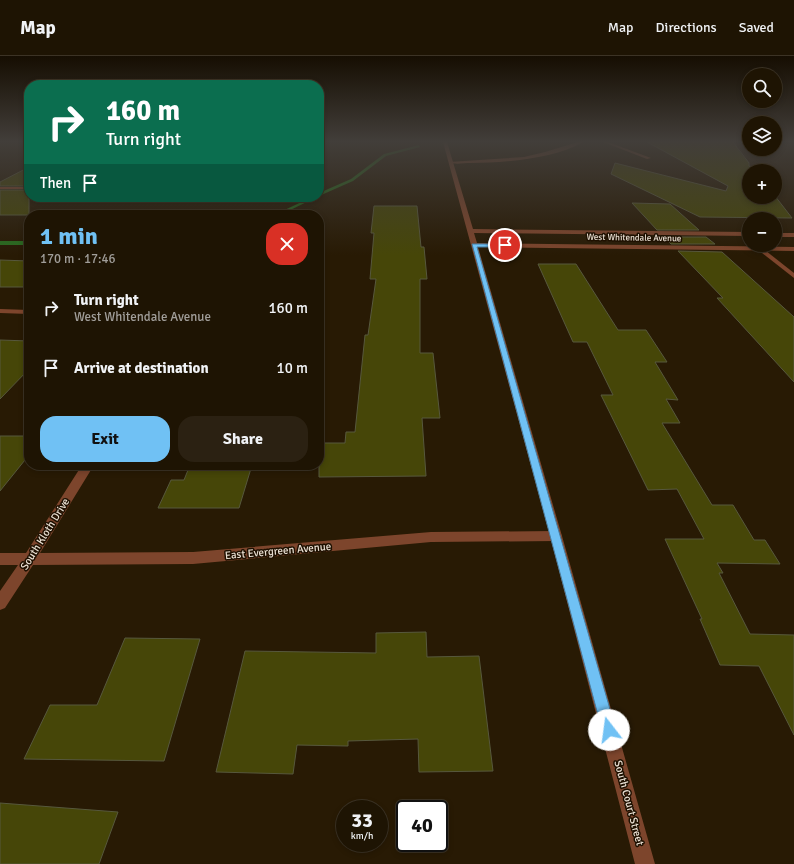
<!DOCTYPE html>
<html lang="en">
<head>
<meta charset="utf-8">
<style>
  body { margin:0; font-family:Signika,sans-serif; background:#2b2112; color:#f1f3f6; height:100vh; display:flex; flex-direction:column; font-size:15px; white-space:nowrap }
  * { box-sizing:border-box; margin:0 }
  p { font-size:13px; color:#a19e9a }
  .icon { flex:none; width:22px; height:22px; fill:none; stroke:currentColor; stroke-width:2; stroke-linecap:round; stroke-linejoin:round }
  .map { position:relative; flex:1; overflow:hidden }
  .side { position:absolute; left:24px; top:154px; width:300px; height:260px; display:flex; flex-direction:column; background:#1e1403; border-radius:16px; box-shadow:0 2px 6px #0003,0 0 0 1px #3c3325 }
  .side>* { flex:none }
  .banner { position:absolute; left:24px; top:24px; width:300px; height:122px; border-radius:16px; box-shadow:0 2px 6px #0003,0 0 0 1px #3c3325; background:#0b6e4f; color:#fff; overflow:hidden }
  .controls { position:absolute; left:742px; top:12px; display:grid; gap:8px }
  .controls a { display:grid; place-items:center; width:40px; height:40px; border-radius:50%; background:#1e1403; box-shadow:0 2px 6px #0003,0 0 0 1px #3c3325; font-size:20px }
  .speed { position:absolute; left:336px; top:744px; display:flex; gap:8px; font-size:20px; font-weight:700; text-align:center }
  .speed>* { display:grid; place-content:center; width:52px; height:52px; border-radius:50%; background:#1e1403; box-shadow:0 2px 6px #0003,0 0 0 1px #3c3325; line-height:1 }
  .speed small { font-size:10px; font-weight:400 }
  .speed .limit { border:2px solid #111; border-radius:6px; background:#fff; color:#111 }
  .pin { position:absolute; display:grid; place-items:center; width:34px; height:34px; color:#fff; margin:-17px; border:2px solid #fff; border-radius:50%; box-shadow:0 1px 4px #0007 }
  .me { position:absolute; width:44px; margin:-22px; rotate:345deg; stroke-linejoin:round; filter:drop-shadow(0 0 3px #0008) }
  .turn { display:flex; align-items:center; gap:14px; height:84px; padding:0 16px; font-size:18px }
  .turn .icon { width:52px; height:52px; stroke-width:2.5 }
  .turn b { display:block; font-size:28px; line-height:34px }
  .then { display:flex; align-items:center; height:38px; padding:0 16px; background:#0003; gap:8px; font-size:15px }
  .round { display:grid; place-items:center; flex:none; width:42px; height:42px; border-radius:16px; background:#2b2112 }
  .headline { display:flex; align-items:center; justify-content:space-between; height:68px; padding:0 16px }
  h1 { font-size:24px; font-weight:700; line-height:30px; color:#70c1f4 }
  .button { display:flex; gap:8px; margin-top:auto; padding:8px 16px }
  .button a { flex:1; height:46px; border-radius:16px; background:#70c1f4; color:#111; font-size:16px; font-weight:700; line-height:46px; text-align:center }
  .button a+a { background:#2b2112; color:#f1f3f6 }
  ul { padding:0; list-style:none }
  li { display:flex; align-items:center; gap:12px; height:60px; padding:0 16px }
  li div { flex:1 }
  li b { display:block; font-size:15px }
  li em { font-style:normal }
  header { display:flex; align-items:center; gap:24px; box-sizing:border-box; height:56px; padding:0 20px; background:#1e1403; border-bottom:1px solid #3c3325 }
  header strong { font-size:19px }
  nav { display:flex; gap:22px; margin-inline-start:auto; font-size:14px }
  .map>svg:first-child { display:block }
  .lines { fill:none; stroke-linecap:round; stroke-linejoin:round }
  .stream { fill:#296b1e; fill-rule:evenodd }
  .building { fill:#464608; stroke:#57583d }
  .minor { fill:#7d452c; fill-rule:evenodd }
  .tertiary { fill:#7d452c; fill-rule:evenodd }
  .route { fill:#70c1f4; stroke:#497d9f }
  .labels { text-anchor:middle; dominant-baseline:central; stroke-width:3; stroke-linejoin:round; paint-order:stroke }
  .far-street-label { font-size:9px; fill:#ebe1d4; stroke:#1e1000 }
  .street-label { font-size:11px; fill:#ebe1d4; stroke:#1e1000 }
</style>
</head>
<body>
<header>
<strong>Map</strong>
<nav><a>Map</a><a>Directions</a><a>Saved</a></nav>
</header>
<div class="map">
<svg width="794" height="808" viewBox="0 0 794 808">
  <rect width="100%" height="100%" fill="#281a04"/>
  <g class="lines">
    <g class="stream">
      <polygon points="419,89 420,91 386,100 353,125 319,140 319,137 351,123 384,98"/>
      <polygon points="312,141 317,141 280,159 274,159"/>
      <rect x="0" y="185" width="29" height="4"/>
    </g>
  </g>
  <g class="building">
    <polygon points="647,86 733,86 749,107 749,110 756,115 749,115 749,141 775,140 792,162 700,161 611,118 615,107 726,135 728,130"/>
    <polygon points="29,111 29,130 0,130 0,126"/>
    <rect x="0" y="134" width="29" height="25"/>
    <polygon points="632,147 670,148 699,174 657,174"/>
    <polygon points="374,150 417,150 421,191 424,191 427,223 420,223 420,297 433,297 440,362 422,362 426,420 319,421 319,387 345,387 346,376 355,376 365,279 368,279 376,223 370,223 374,177 371,177"/>
    <polygon points="664,181 706,181 715,188 671,188"/>
    <polygon points="678,195 722,196 794,261 794,326 717,242 723,242"/>
    <polygon points="0,204 29,205 29,231 0,231"/>
    <polygon points="538,208 576,208 618,274 646,274 667,306 655,306 678,344 666,343 680,367 662,367 712,449 733,449 754,484 765,484 780,508 717,507 723,517 719,517 750,578 794,579 794,679 759,610 720,609 700,563 702,563 665,483 704,483 677,433 648,434 601,339 613,339 587,286 573,286"/>
    <polygon points="0,284 29,285 29,313 0,343"/>
    <polygon points="0,380 29,380 29,399 0,435"/>
    <polygon points="190,409 252,409 239,452 158,452 171,424 184,424"/>
    <polygon points="426,576 427,601 479,600 493,715 419,716 418,683 348,685 348,690 297,689 293,718 216,716 245,595 376,597 376,577"/>
    <polygon points="125,582 200,583 164,705 24,703 50,649 97,649"/>
    <polygon points="0,747 118,756 99,808 0,808"/>
  </g>
  <g class="lines">
    <g class="minor">
      <path d="M578,86H583C554,103 503,107 470,107C464,107 454,109 449,106L524,101L545,96Z"/>
      <polygon points="603,86 608,86 651,102 647,103"/>
      <rect x="0" y="131" width="29" height="2"/>
      <polygon points="757,191 761,191 794,217 794,222 757,193"/>
      <polygon points="0,253 29,254 29,258 0,257"/>
      <polygon points="82,409 94,409 40,497 193,496 431,476 556,475 560,476 562,480 560,484 556,485 431,486 193,508 33,509 5,552 0,554 0,535 18,509 0,509 0,497 26,497"/>
    </g>
    <g class="tertiary">
      <polygon points="443,86 447,86 473,173 749,176 749,180 474,177 477,187 794,191 794,195 478,191 562,480 655,808 635,808 550,480"/>
      <rect x="775" y="177" width="19" height="4"/>
    </g>
  </g>
  <linearGradient id="sky" x2="0" y2="1"><stop stop-color="#160e02"/><stop offset="0.43" stop-color="#423e3a"/><stop offset="1" stop-color="#423e3a" stop-opacity="0"/></linearGradient>
  <rect width="794" height="199" fill="url(#sky)"/>
  <polygon class="route" points="472,188 505,188 508,189 505,191 477,191 616,674 614,679 609,681 604,679 602,674"/>
  <g class="labels">
    <g class="far-street-label">
      <text transform="translate(634 182) rotate(1)">West Whitendale Avenue</text>
    </g>
    <g class="street-label">
      <text transform="translate(45 478) rotate(-58)">South Kloth Drive</text>
      <text transform="translate(278 495) rotate(-5)">East Evergreen Avenue</text>
      <text transform="translate(629 747) rotate(75)">South Court Street</text>
    </g>
  </g>
</svg>
<div class="controls">
<a><svg class="icon" aria-label="search" viewBox="0 0 24 24"><circle cx="10" cy="10" r="6"/><path d="M15 15l6 6"/></svg></a>
<a><svg class="icon" aria-label="layers" viewBox="0 0 24 24"><path d="M12 4l9 5-9 5-9-5zM3 14l9 5 9-5"/></svg></a>
<a>+</a>
<a>−</a>
</div>
<div class="speed"><div>33<small>km/h</small></div><div class="limit">40</div></div>
<div class="pin" style="left:505px;top:189px;background:#d93025"><svg class="icon" aria-label="arrive" viewBox="0 0 24 24"><path d="M6 21V4h12l-3 4 3 4H6"/></svg></div>
<svg class="me" style="left:609px;top:674px" viewBox="-20 -20 40 40"><circle r="19" fill="#fff"/><path d="M0-13L10 11 0 6-10 11z" fill="#70c1f4"/></svg>
<div class="banner">
<div class="turn"><svg class="icon" aria-label="right" viewBox="0 0 24 24"><path d="M7 20v-9h11M14 6l5 5-5 5"/></svg><div><b>160 m</b>Turn right</div></div>
<div class="then">Then<svg class="icon" aria-label="arrive" viewBox="0 0 24 24"><path d="M6 21V4h12l-3 4 3 4H6"/></svg></div>
</div>
<section class="side">
<div class="headline"><div><h1>1 min</h1><p>170 m · 17:46</p></div><a class="round" style="background:#d93025;color:#fff"><svg class="icon" aria-label="close" viewBox="0 0 24 24"><path d="M6 6l12 12M18 6L6 18"/></svg></a></div>
<ul>
<li><svg class="icon" aria-label="right" viewBox="0 0 24 24"><path d="M7 20v-9h11M14 6l5 5-5 5"/></svg><div><b>Turn right</b><p>West Whitendale Avenue</p></div><em>160 m</em></li>
<li><svg class="icon" aria-label="arrive" viewBox="0 0 24 24"><path d="M6 21V4h12l-3 4 3 4H6"/></svg><div><b>Arrive at destination</b></div><em>10 m</em></li>
</ul>
<div class="button"><a>Exit</a><a>Share</a></div>
</section>
</div>
</body>
</html>
